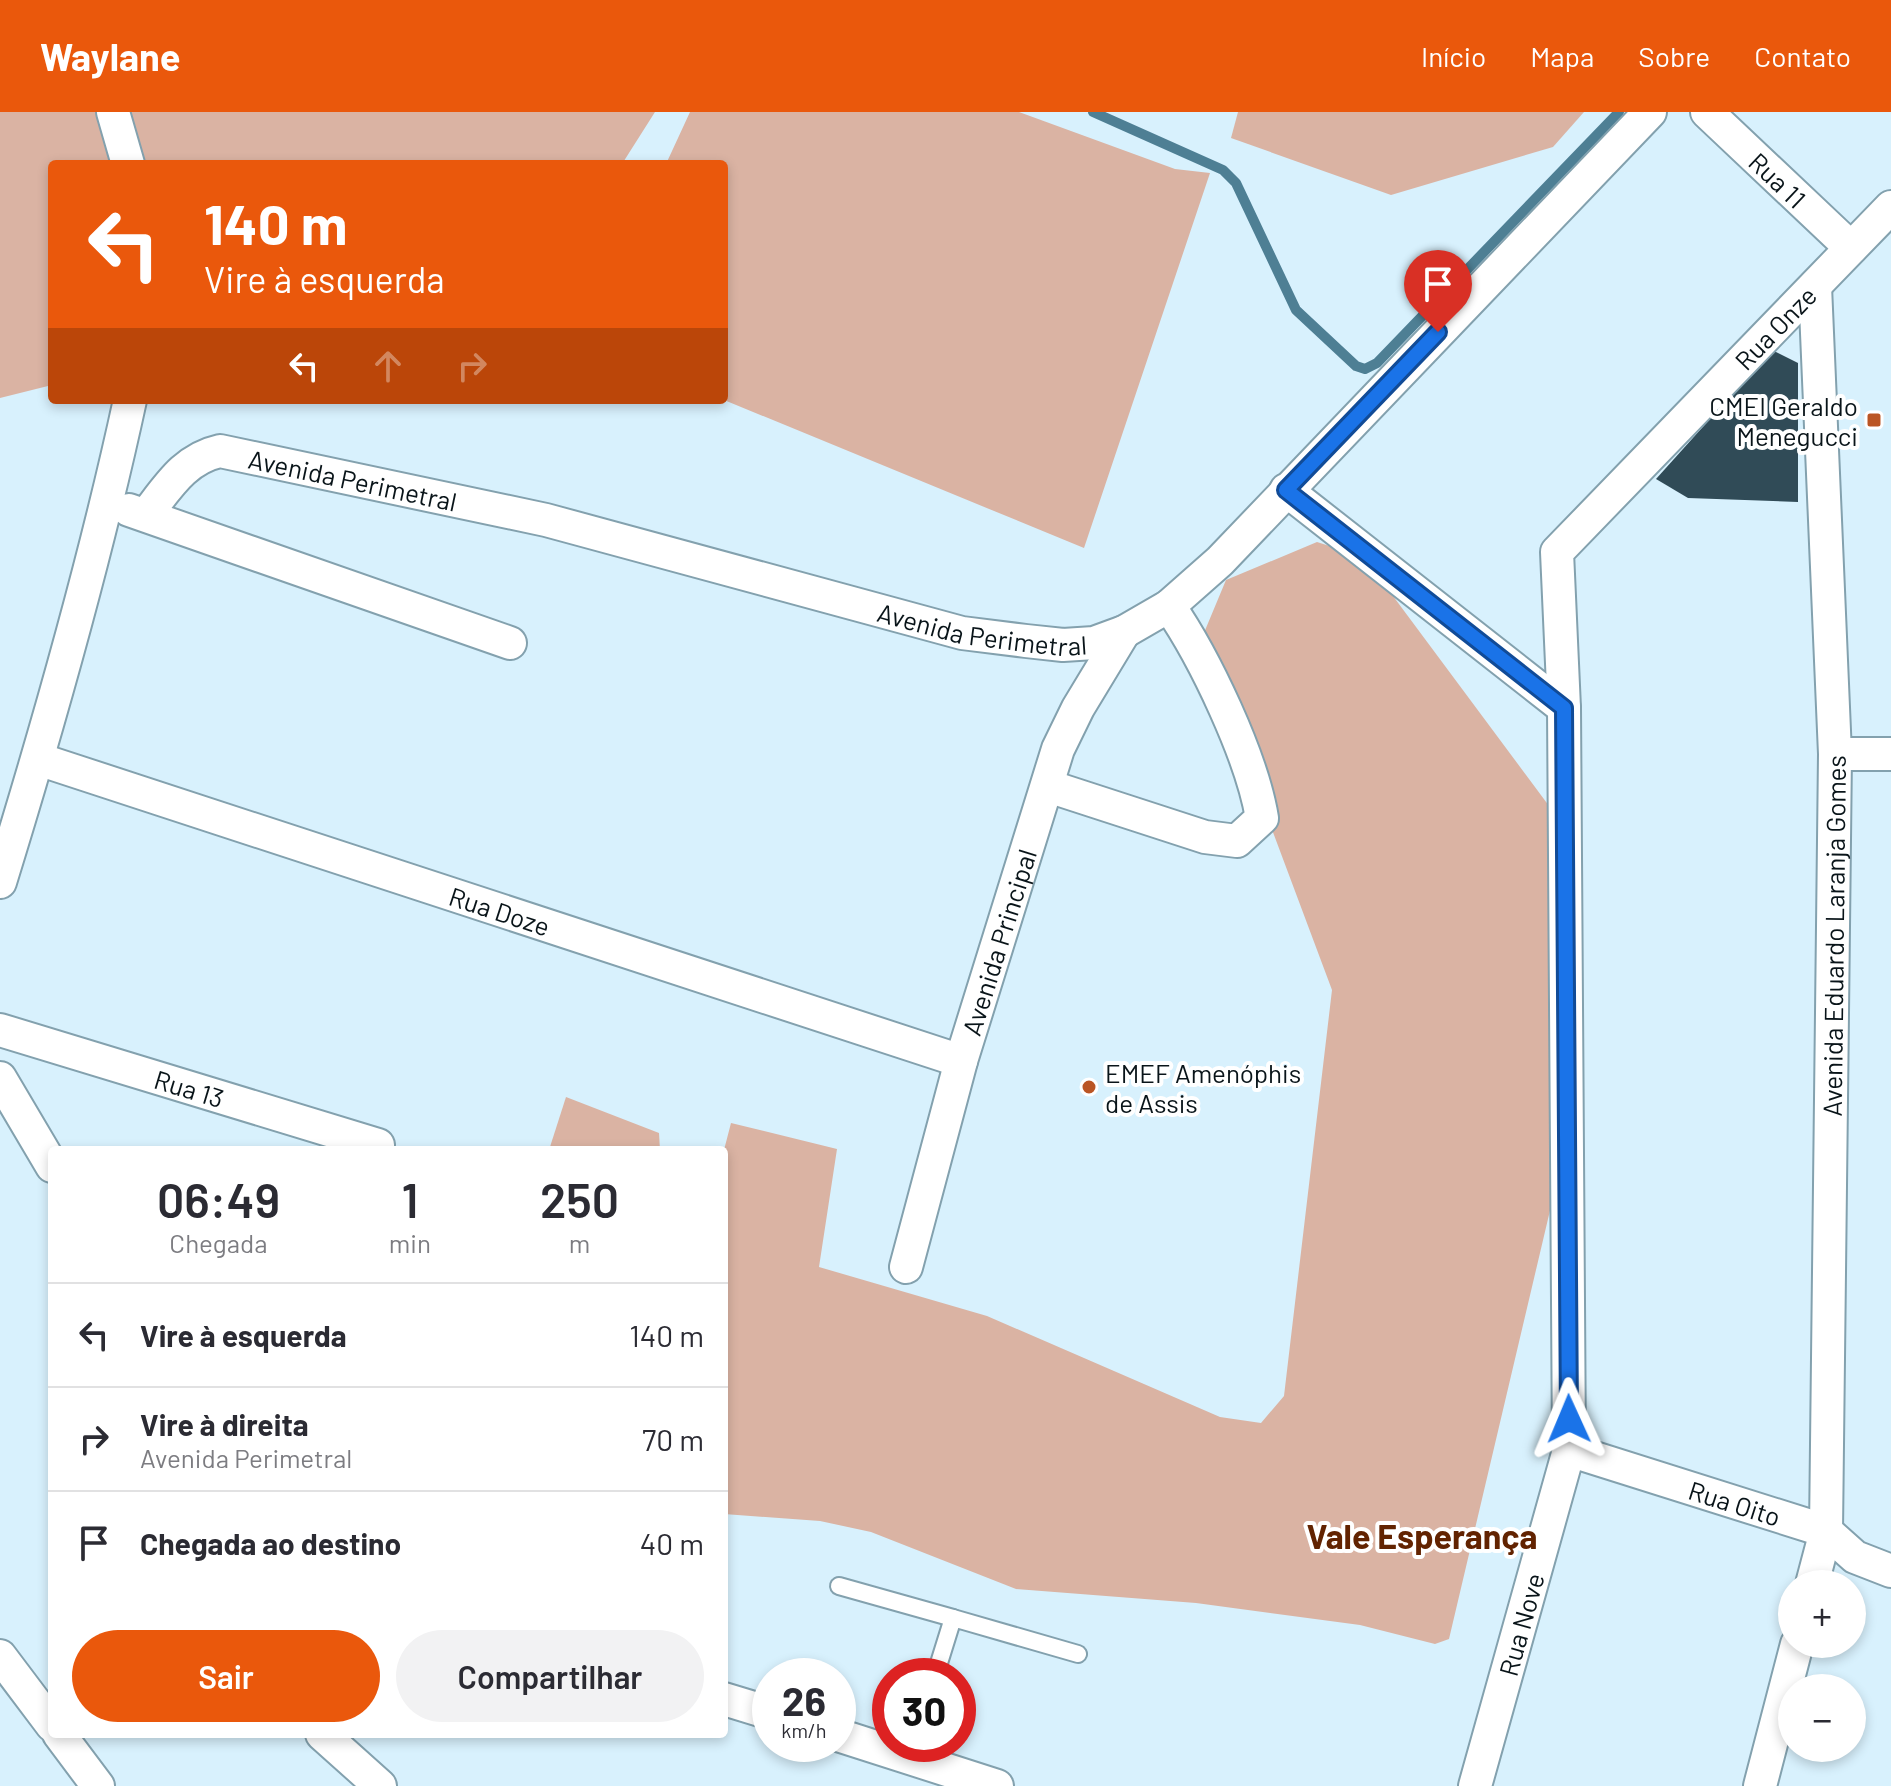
<!DOCTYPE html>
<html lang="pt">
<head>
<meta charset="utf-8">
<style>
  body { margin:0; font-family:Barlow,sans-serif; background:#f2f2f3; color:#2b2b33; height:100vh; display:flex; flex-direction:column; font-size:30px; white-space:nowrap }
  * { box-sizing:border-box; margin:0 }
  p { font-size:26px; color:#7c7c81 }
  .icon { flex:none; width:44px; height:44px; fill:none; stroke:currentColor; stroke-width:2; stroke-linecap:round; stroke-linejoin:round }
  .map { position:relative; flex:1; overflow:hidden }
  .drawer { position:absolute; left:48px; top:1034px; width:680px; height:592px; display:flex; flex-direction:column; background:#fff; border-radius:8px; box-shadow:0 4px 12px #0003 }
  .drawer>* { flex:none }
  .guide { position:absolute; left:48px; top:48px; width:680px; height:244px; border-radius:8px; box-shadow:0 4px 12px #0003; background:#ea580c; color:#fff; overflow:hidden }
  .fabs { position:absolute; left:1778px; top:1458px; display:grid; gap:16px }
  .fabs a { display:grid; place-items:center; width:88px; height:88px; border-radius:50%; background:#fff; box-shadow:0 4px 12px #0003; font-size:40px }
  .speed { position:absolute; left:752px; top:1546px; display:flex; gap:16px; font-size:40px; font-weight:700; text-align:center }
  .speed>* { display:grid; place-content:center; width:104px; height:104px; border-radius:50%; background:#fff; box-shadow:0 4px 12px #0003; line-height:1 }
  .speed small { font-size:20px; font-weight:400 }
  .speed .limit { border:12px solid #d22; background:#fff; color:#111 }
  .pin { position:absolute; display:grid; place-items:center; width:68px; height:68px; color:#fff; margin:-82px -34px; border-radius:50% 50% 50% 0; rotate:-45deg; box-shadow:0 0 8px #0007 }
  .pin .icon { rotate:45deg }
  .me { position:absolute; width:88px; margin:-44px; rotate:359deg; stroke-linejoin:round; filter:drop-shadow(0 0 6px #0008) }
  .turn { display:flex; align-items:center; gap:28px; height:168px; padding:0 24px; font-size:36px }
  .turn .icon { width:104px; height:104px; stroke-width:2.5 }
  .turn b { display:block; font-size:56px; line-height:68px }
  .lanes { display:flex; align-items:center; height:76px; padding:0 24px; background:#0003; justify-content:center; gap:40px; direction:ltr }
  .lanes .off { opacity:.35 }
  .eta { display:flex; justify-content:space-evenly; align-items:center; height:136px; text-align:center }
  .eta b { font-size:48px; font-weight:600; line-height:56px }
  .primary-button { display:flex; gap:16px; margin-top:auto; padding:16px 24px }
  .primary-button a { flex:1; height:92px; border-radius:48px; background:#ea580c; color:#fff; font-size:32px; font-weight:600; line-height:92px; text-align:center }
  .primary-button a+a { background:#f2f2f3; color:#2b2b33 }
  ul { padding:0; list-style:none }
  li { display:flex; align-items:center; gap:24px; height:104px; padding:0 24px; border-top:2px solid #e1e1e2 }
  li div { flex:1 }
  li b { display:block; font-size:30px }
  li em { font-style:normal }
  header { display:flex; align-items:center; gap:48px; box-sizing:border-box; height:112px; padding:0 40px; background:#ea580c; color:#fff }
  header strong { font-size:38px }
  nav { display:flex; gap:44px; margin-inline-start:auto; font-size:28px }
  .map>svg:first-child { display:block }
  .green { fill:#dab3a3 }
  .lines { fill:none; stroke-linecap:round; stroke-linejoin:round }
  .stream { stroke:#4e7f94; stroke-width:10 }
  .building { fill:#304b57 }
  .service-casing { stroke:#83a1ae; stroke-width:20 }
  .minor-casing { stroke:#83a1ae; stroke-width:36 }
  .service { stroke:#fff; stroke-width:16 }
  .minor { stroke:#fff; stroke-width:32 }
  .route-casing { stroke:#114b97; stroke-width:20 }
  .route { stroke:#1a73e8; stroke-width:14 }
  .poi-dot { fill:#ba5524; stroke:#fff; stroke-width:3 }
  .labels { text-anchor:middle; dominant-baseline:central; stroke-width:8; stroke-linejoin:round; paint-order:stroke }
  .street-label { font-size:26px; fill:#091419; stroke:#fff }
  .poi-label { font-size:26px; fill:#091419; stroke:#fff; text-anchor:end }
  .district-label { font-size:34px; font-weight:bold; fill:#622301; stroke:#fff }
</style>
</head>
<body>
<header>
<strong>Waylane</strong>
<nav><a>Início</a><a>Mapa</a><a>Sobre</a><a>Contato</a></nav>
</header>
<div class="map">
<svg width="1891" height="1674" viewBox="0 0 1891 1674">
  <rect width="100%" height="100%" fill="#d8f1fd"/>
  <g class="green">
    <polygon points="0,0 655,0 622,52 52,52 52,273 0,286"/>
    <polygon points="690,0 1019,0 1175,57 1210,61 1084,436 724,288 724,52 666,52"/>
    <polygon points="1238,0 1584,0 1553,35 1391,83 1231,26"/>
    <polygon points="1317,430 1364,445 1558,706 1552,1090 1449,1527 1435,1532 1360,1513 1196,1491 1016,1477 871,1420 820,1409 724,1402 724,1038 731,1011 837,1037 819,1155 987,1204 1220,1305 1261,1311 1284,1284 1332,878 1201,528 1226,468"/>
    <polygon points="566,985 659,1021 660,1038 549,1038"/>
  </g>
  <g class="lines">
    <polyline class="stream" points="1093,0 1223,58 1236,71 1296,198 1356,254 1365,257 1377,251 1619,0"/>
  </g>
  <polygon class="building" points="1772,238 1798,251 1798,390 1688,386 1656,367"/>
  <g class="lines">
    <g class="service-casing">
      <g id="service">
        <polyline points="839,1474 953,1506"/>
        <polyline points="935,1564 953,1506 1078,1542"/>
      </g>
    </g>
    <g class="minor-casing">
      <g id="minor">
        <polyline points="113,0 128,52"/>
        <path id="s1" d="M1707,0L1851,136"/>
        <polyline points="1286,378 1564,596"/>
        <polyline points="129,398 510,531"/>
        <path id="s2" d="M146,403C168,375 184,347 220,339L546,408L962,521L1026,529L1063,533L1094,531L1124,520L1169,494L1220,449L1650,0"/>
        <polyline points="1835,642 1891,642"/>
        <path id="s3" d="M38,647L961,949"/>
        <path d="M1048,674L1205,725L1237,729L1262,706C1252,645 1205,546 1169,494"/>
        <path d="M0,770C49,611 95,450 130,288"/>
        <path id="s4" d="M0,918L378,1033"/>
        <polyline points="0,966 52,1054"/>
        <path id="s5" d="M906,1155L961,949L1058,637L1078,596L1124,520"/>
        <path id="s6" d="M1569,1338L1826,1419L1855,1445L1891,1459"/>
        <path id="s7" d="M1812,1472L1826,1419L1835,642L1815,174"/>
        <polyline points="0,1544 52,1613"/>
        <polyline points="724,1587 770,1601"/>
        <polyline points="59,1622 98,1674"/>
        <polyline points="322,1622 380,1674"/>
        <polyline points="838,1623 997,1674"/>
        <path id="s8" d="M1475,1674L1569,1338L1564,596L1557,440L1891,95"/>
        <polyline points="1760,1674 1797,1532"/>
      </g>
    </g>
    <use href="#service" class="service"/>
    <use href="#minor" class="minor"/>
  </g>
  <g class="lines">
    <g class="route-casing">
      <polyline id="route" points="1438,220 1286,378 1564,596 1569,1307"/>
    </g>
    <use href="#route" class="route"/>
  </g>
  <g class="poi-dot">
    <rect x="1866" y="300" width="16" height="16" rx="4"/>
    <circle cx="1089" cy="975" r="8"/>
  </g>
  <g class="labels">
    <g class="street-label">
      <text stroke="none"><textPath href="#s1" startOffset="98">Rua 11</textPath></text>
      <text stroke="none"><textPath href="#s8" startOffset="1560">Rua Onze</textPath></text>
      <text stroke="none"><textPath href="#s2" startOffset="236">Avenida Perimetral</textPath></text>
      <text stroke="none"><textPath href="#s2" startOffset="884">Avenida Perimetral</textPath></text>
      <text stroke="none"><textPath href="#s3" startOffset="486">Rua Doze</textPath></text>
      <text stroke="none"><textPath href="#s7" startOffset="650">Avenida Eduardo Laranja Gomes</textPath></text>
      <text stroke="none"><textPath href="#s5" startOffset="338">Avenida Principal</textPath></text>
      <text stroke="none"><textPath href="#s4" startOffset="198">Rua 13</textPath></text>
      <text stroke="none"><textPath href="#s6" startOffset="174">Rua Oito</textPath></text>
      <text stroke="none"><textPath href="#s8" startOffset="168">Rua Nove</textPath></text>
    </g>
    <g class="poi-label">
      <text x="1858" y="293">CMEI Geraldo<tspan x="1858" dy="30">Menegucci</tspan></text>
      <text x="1105" y="960" text-anchor="start">EMEF Amenóphis<tspan x="1105" dy="30">de Assis</tspan></text>
    </g>
    <g class="district-label">
      <text x="1422" y="1423">Vale Esperança</text>
    </g>
  </g>
</svg>
<div class="fabs">
<a>+</a>
<a>−</a>
</div>
<div class="speed"><div>26<small>km/h</small></div><div class="limit">30</div></div>
<div class="pin" style="left:1438px;top:220px;background:#d93025"><svg class="icon" aria-label="arrive" viewBox="0 0 24 24"><path d="M6 21V4h12l-3 4 3 4H6"/></svg></div>
<svg class="me" style="left:1569px;top:1307px" viewBox="-20 -20 40 40"><path d="M0-17L14 15 0 8-14 15z" fill="#1a73e8" stroke="#fff" stroke-width="4"/></svg>
<div class="guide">
<div class="turn"><svg class="icon" aria-label="left" viewBox="0 0 24 24"><path d="M17 20v-9H6M10 6l-5 5 5 5"/></svg><div><b>140 m</b>Vire à esquerda</div></div>
<div class="lanes"><svg class="icon" aria-label="left" viewBox="0 0 24 24"><path d="M17 20v-9H6M10 6l-5 5 5 5"/></svg><svg class="icon off" aria-label="ahead" viewBox="0 0 24 24"><path d="M12 20V5M6 11l6-6 6 6"/></svg><svg class="icon off" aria-label="right" viewBox="0 0 24 24"><path d="M7 20v-9h11M14 6l5 5-5 5"/></svg></div>
</div>
<section class="drawer">
<div class="eta">
<div><b>06:49</b><p>Chegada</p></div>
<div><b>1</b><p>min</p></div>
<div><b>250</b><p>m</p></div>
</div>
<ul>
<li><svg class="icon" aria-label="left" viewBox="0 0 24 24"><path d="M17 20v-9H6M10 6l-5 5 5 5"/></svg><div><b>Vire à esquerda</b></div><em>140 m</em></li>
<li><svg class="icon" aria-label="right" viewBox="0 0 24 24"><path d="M7 20v-9h11M14 6l5 5-5 5"/></svg><div><b>Vire à direita</b><p>Avenida Perimetral</p></div><em>70 m</em></li>
<li><svg class="icon" aria-label="arrive" viewBox="0 0 24 24"><path d="M6 21V4h12l-3 4 3 4H6"/></svg><div><b>Chegada ao destino</b></div><em>40 m</em></li>
</ul>
<div class="primary-button"><a>Sair</a><a>Compartilhar</a></div>
</section>
</div>
</body>
</html>
